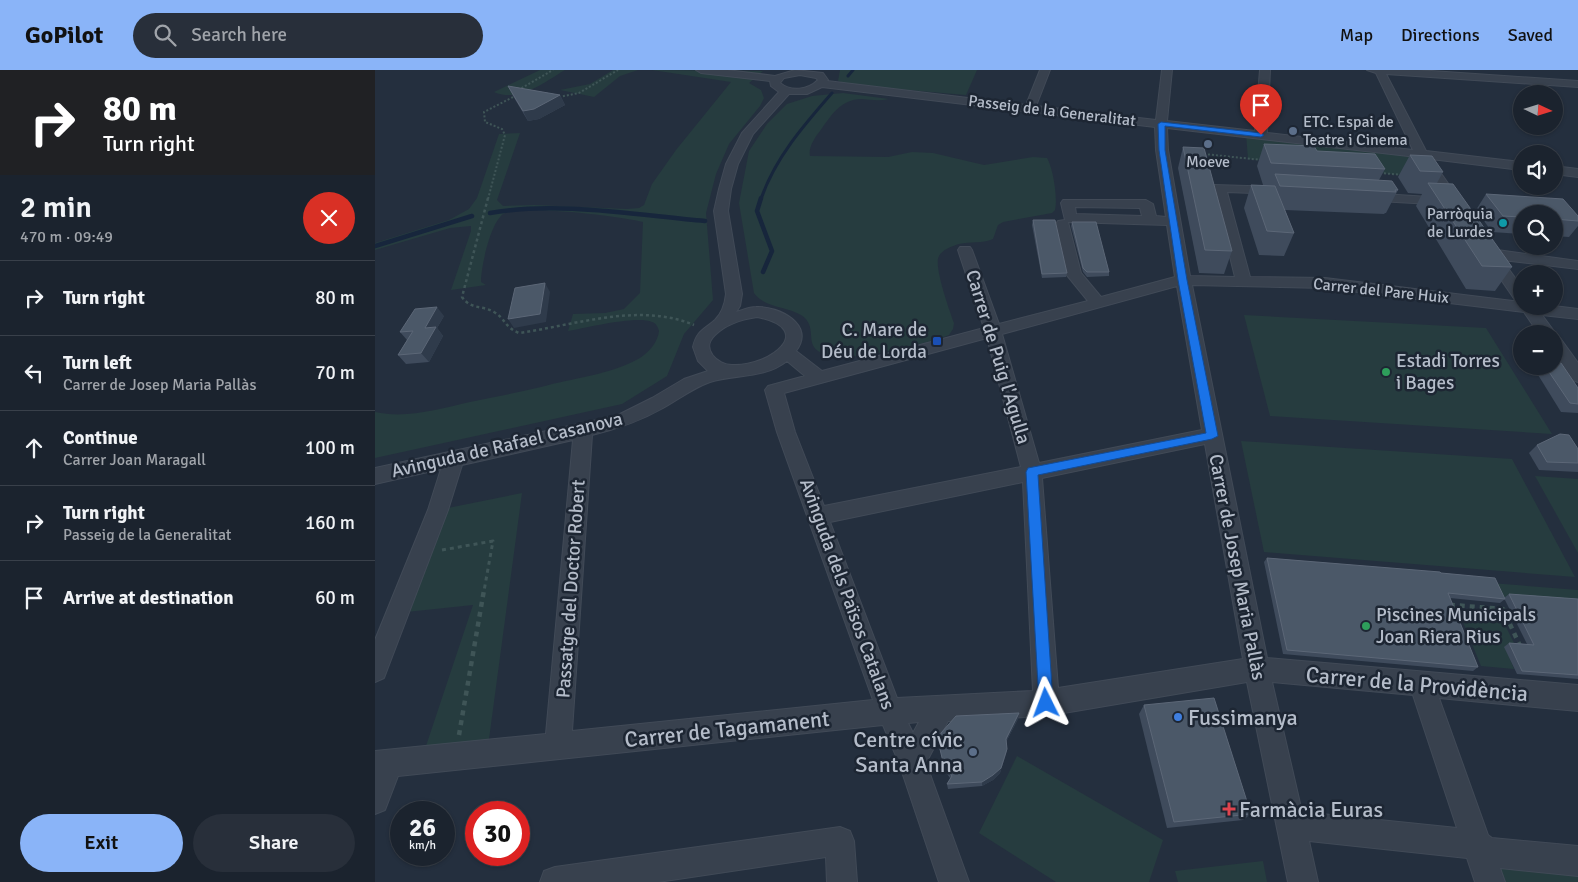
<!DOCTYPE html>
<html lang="en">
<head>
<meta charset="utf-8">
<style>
  body { margin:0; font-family:Signika,sans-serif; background:#282f3a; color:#f1f3f6; height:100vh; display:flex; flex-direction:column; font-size:19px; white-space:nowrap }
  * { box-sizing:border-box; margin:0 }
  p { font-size:16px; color:#a0a4aa }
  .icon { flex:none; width:28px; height:28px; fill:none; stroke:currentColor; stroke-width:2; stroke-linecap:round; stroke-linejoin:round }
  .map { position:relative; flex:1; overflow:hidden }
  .drawer { display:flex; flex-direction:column; background:#1b232e; width:375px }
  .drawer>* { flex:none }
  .hud { background:#202124; color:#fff; overflow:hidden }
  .needle { width:32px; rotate:94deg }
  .buttons { position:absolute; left:1138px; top:15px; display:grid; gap:10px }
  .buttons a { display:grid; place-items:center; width:50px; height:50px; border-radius:50%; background:#1b232e; box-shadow:0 1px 4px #0004,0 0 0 1px #39404a; font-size:25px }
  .speed { position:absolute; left:15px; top:731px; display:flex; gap:10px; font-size:25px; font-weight:700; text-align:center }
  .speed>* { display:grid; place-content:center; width:65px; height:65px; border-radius:50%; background:#1b232e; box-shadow:0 1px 4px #0004,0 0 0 1px #39404a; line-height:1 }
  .speed small { font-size:12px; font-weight:400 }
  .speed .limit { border:8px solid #d22; background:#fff; color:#111 }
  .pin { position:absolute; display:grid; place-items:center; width:42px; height:42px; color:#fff; margin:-51px -21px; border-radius:50% 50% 50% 0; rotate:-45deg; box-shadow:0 0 5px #0007 }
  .pin .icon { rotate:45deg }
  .me { position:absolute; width:55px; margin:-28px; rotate:357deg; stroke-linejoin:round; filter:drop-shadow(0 0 4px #0008) }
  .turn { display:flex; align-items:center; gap:18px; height:105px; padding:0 20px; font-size:22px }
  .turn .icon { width:65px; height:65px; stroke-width:2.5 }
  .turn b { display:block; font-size:35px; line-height:42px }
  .round { display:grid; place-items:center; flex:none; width:52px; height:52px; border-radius:26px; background:#282f3a }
  .head { display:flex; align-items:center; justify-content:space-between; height:85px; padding:0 20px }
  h1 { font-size:30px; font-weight:600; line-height:38px }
  .button { display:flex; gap:10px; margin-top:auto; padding:10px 20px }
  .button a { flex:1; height:58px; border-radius:30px; background:#8ab4f8; color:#111; font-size:20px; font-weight:600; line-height:58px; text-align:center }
  .button a+a { background:#282f3a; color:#f1f3f6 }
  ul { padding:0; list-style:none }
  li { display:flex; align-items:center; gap:15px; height:75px; padding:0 20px; border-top:1px solid #39404a }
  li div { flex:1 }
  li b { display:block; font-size:19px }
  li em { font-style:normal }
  header { display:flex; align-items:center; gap:30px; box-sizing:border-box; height:70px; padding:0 25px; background:#8ab4f8; color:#111 }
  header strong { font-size:24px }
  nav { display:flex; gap:28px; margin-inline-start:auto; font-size:18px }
  .search { width:350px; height:45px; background:#282f3a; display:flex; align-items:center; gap:12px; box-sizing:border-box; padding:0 18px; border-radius:28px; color:#a0a4aa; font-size:19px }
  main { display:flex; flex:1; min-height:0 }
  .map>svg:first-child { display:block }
  .green { fill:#263c3f }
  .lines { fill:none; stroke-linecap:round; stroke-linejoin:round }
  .stream-far1 { stroke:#17263c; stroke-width:3 }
  .stream { stroke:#17263c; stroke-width:4.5 }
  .minor-casing { stroke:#414a57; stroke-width:2 }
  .path-far3 { stroke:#3f5557; stroke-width:2; stroke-dasharray:2 2; stroke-linecap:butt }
  .path-far2 { stroke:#3f5557; stroke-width:2.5; stroke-dasharray:3 3; stroke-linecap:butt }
  .path-far1 { stroke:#3f5557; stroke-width:3; stroke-dasharray:4 4; stroke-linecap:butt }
  .path { stroke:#3f5557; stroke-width:4.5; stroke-dasharray:5 5; stroke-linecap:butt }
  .minor { fill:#38414e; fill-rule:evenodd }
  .wall { fill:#3f4b5c }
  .shaded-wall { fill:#2f3b4b }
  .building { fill:#4b5868; stroke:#5c6777 }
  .route { fill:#1a73e8; stroke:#114b97 }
  .service-dot { fill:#5c6f8a; stroke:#1d2633; stroke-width:2 }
  .culture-dot { fill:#0f9aa8; stroke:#1d2633; stroke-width:2 }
  .transit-dot { fill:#1a4fb4; stroke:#1d2633; stroke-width:2 }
  .leisure-dot { fill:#2e9e5b; stroke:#1d2633; stroke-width:2 }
  .shop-dot { fill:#3f7fe0; stroke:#1d2633; stroke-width:2 }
  .health-dot { fill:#e0444e; stroke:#1d2633; stroke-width:2 }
  .labels { text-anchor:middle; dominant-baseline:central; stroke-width:5; stroke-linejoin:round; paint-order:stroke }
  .far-street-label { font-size:16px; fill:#b4bcc9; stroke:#1d2633 }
  .far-poi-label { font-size:16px; fill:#b4bcc9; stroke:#1d2633; text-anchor:start }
  .poi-label { font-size:19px; fill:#b4bcc9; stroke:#1d2633; text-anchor:start }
  .street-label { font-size:19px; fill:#b4bcc9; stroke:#1d2633 }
  .near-street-label { font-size:22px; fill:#b4bcc9; stroke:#1d2633 }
  .near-poi-label { font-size:22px; fill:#b4bcc9; stroke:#1d2633; text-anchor:start }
</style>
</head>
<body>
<header>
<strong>GoPilot</strong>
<div class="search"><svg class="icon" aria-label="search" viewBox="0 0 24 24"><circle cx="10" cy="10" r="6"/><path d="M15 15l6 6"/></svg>Search here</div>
<nav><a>Map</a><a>Directions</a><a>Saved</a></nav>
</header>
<main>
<section class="drawer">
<div class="hud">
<div class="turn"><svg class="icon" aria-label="right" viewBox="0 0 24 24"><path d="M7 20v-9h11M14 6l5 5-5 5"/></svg><div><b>80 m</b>Turn right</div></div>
</div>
<div class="head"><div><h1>2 min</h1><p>470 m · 09:49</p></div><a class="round" style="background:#d93025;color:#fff"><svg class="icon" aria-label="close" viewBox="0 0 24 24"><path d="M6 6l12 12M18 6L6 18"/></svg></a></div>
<ul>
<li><svg class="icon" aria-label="right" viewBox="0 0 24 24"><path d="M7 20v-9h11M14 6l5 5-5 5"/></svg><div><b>Turn right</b></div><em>80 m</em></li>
<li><svg class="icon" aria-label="left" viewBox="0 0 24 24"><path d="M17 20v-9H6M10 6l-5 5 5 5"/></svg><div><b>Turn left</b><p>Carrer de Josep Maria Pallàs</p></div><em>70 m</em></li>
<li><svg class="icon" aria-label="ahead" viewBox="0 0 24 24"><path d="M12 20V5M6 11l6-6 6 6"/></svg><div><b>Continue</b><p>Carrer Joan Maragall</p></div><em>100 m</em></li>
<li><svg class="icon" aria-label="right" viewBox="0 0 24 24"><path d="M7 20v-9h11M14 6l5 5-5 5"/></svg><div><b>Turn right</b><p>Passeig de la Generalitat</p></div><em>160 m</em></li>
<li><svg class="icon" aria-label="arrive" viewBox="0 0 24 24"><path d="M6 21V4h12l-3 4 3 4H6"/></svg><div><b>Arrive at destination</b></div><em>60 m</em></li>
</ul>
<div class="button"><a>Exit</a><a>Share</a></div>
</section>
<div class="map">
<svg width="1203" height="812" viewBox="0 0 1203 812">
  <rect width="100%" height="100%" fill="#242f3e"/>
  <g class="green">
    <path d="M165,0H190C170,12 143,33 119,22Z"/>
    <polygon points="238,0 263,0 245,6 219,27 185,20 215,14"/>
    <path d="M277,0L388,1L374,13L386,20L389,28L385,36L354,74L341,104L331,143L338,230L309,264L292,306L247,334L0,388V342C31,349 64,339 95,332C118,327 142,323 166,317C198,308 235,305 265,288C274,282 283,272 284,261C283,257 281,253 277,252C262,245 210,258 193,261L198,244L230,243L249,239L265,223L268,152C247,146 143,134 128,144C115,154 106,197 106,212L111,215L76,220L96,161V156L75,158L0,180V173L74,150L94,139L102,128L124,64L145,63L122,130L128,136L159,135L252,139L264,138L269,135L277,114L301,80L356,12Z"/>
    <polygon points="465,0 602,0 591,25 474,15 463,11"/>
    <path d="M468,23L514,29C505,31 496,30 487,29C465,29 456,46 445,61C440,67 433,78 435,86L513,87L537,82L558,83L609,95L658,87L672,88C678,98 683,128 680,140L677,143L628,152L623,155L618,169C607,174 595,171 584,174C577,176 567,180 564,186C558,195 575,242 579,253L578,259L574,265C548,275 466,296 443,281C430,272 443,256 426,245C411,236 390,238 379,223L364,133L374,81L392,54L412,34L437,26Z"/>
    <polygon points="871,64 1046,84 1062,109 873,89"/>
    <polygon points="869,245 1111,258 1177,364 895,346"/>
    <polygon points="866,371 1137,389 1200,507 889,482"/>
    <polygon points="1160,406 1203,409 1203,483"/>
    <polygon points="147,423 112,684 46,691 98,535 22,543 63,440"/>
    <polygon points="1116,513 1203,520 1203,533 1122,527"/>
    <polygon points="1084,542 1125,545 1141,577 1130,577 1139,599 1106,596"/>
    <polygon points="642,686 788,770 774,812 681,812 604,763"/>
    <polygon points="1113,782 1203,791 1203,812 1115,812"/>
    <polygon points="888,791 892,812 803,812 800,801"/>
  </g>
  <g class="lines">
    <g class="stream-far1">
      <polyline points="473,6 478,0"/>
      <path d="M386,129C400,88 429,55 457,23"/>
    </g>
    <g class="stream">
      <polyline points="386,128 382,141 397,181 388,202"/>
      <path d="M115,143C182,131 261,145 330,151"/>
      <polyline points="0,176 97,146"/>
    </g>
    <g class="minor-casing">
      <g id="minor">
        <path d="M321,0H352L400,6L420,0L448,3L453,10L452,11L651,35L665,0H675L661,36L781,50L787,0H797L792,51L880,61L885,0H895L892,63L1038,80L1001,3L992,0H1042L1203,11V17L1011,4L1051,81L1146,92V100L1056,89L1088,135L1081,139L1074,135L986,130L984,127L991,123L1070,128L1042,87L792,58L793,80L815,206L860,207L838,118L839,115L902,117L909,121L907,124L852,122L875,207L950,208L1146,232V236H1179L1203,239V249L1167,245L1181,264L1180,267L1185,268L1203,293V312L1197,310L1179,284V264H1164L1149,242L950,218L817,215L892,588L1203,615V641L1064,628L1113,765L1117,768L1203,776V806L1125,798L1130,812H1100L1092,788L934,771L943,812H913L872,612L671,646L573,651L551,693L594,812H564L524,693L508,655L23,706L10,740L0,744V681L171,664L198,370L87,395L73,440L12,600L9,608L0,612V570L53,440L66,399L0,414V398L241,346L277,328L309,309L333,301L323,291L318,277C322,260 329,260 340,250C347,243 350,233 351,224L339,141L344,119L351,94L367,63L404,22L396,16L395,11L326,3ZM425,5L441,8L443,10C433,20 416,22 405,13L409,8ZM447,17L780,57L781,80L791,147L781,146L778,134L771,130H688L686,133L690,150L683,151L681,154L691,204L713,231L624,254L597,180L595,177H585L583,180L609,258L447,301L421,281C441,255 404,236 381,237C374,237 368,240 361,242L365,236L367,224L353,141L356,119L363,94L378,64L414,24H432ZM700,137L765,138L767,146L701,144ZM693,152L792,155L800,207L726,227L706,203ZM802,216L827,360L664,393L627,264ZM382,247C443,259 395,297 357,295C343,295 325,279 340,265C351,254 368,249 382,247ZM612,268L646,397L449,436L420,362L409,323ZM412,291L430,306L393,316L390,320L402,362L498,630L197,661L217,365C242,359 265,351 288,338C304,329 318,318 335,312C361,304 389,309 412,291ZM830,374L868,589L683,618L667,408ZM648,412L658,621L522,628L455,452ZM897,612L1038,625L1082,758L927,742ZM544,652L538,663L533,653Z"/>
        <polygon points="1179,96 1203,99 1203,107 1179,104"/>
        <polygon points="1115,179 1203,191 1203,199 1127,190 1146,216 1146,232 1140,230 1108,183 1110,180"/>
        <polygon points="465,757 475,761 479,771 482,812 452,812 451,787 283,812 165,812 169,801 180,797"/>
      </g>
    </g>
    <g class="path-far3">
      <polyline points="143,20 178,0"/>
      <polyline points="184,27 204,23 243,0"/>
      <polyline points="829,84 887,90"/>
      <polyline points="1005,103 1029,105"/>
      <polyline points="113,129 130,65 127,59 110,52 109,42 140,26"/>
    </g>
    <path class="path-far2" d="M113,128L87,227C96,240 107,235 119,242C131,249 129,257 144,263C201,255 264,232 319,255"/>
    <polyline class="path-far1" points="67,480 118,471 109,521"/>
    <g class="path">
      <polyline points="1078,537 1077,535 1128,539 1145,576"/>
      <polyline points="84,665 109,520"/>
    </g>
    <use href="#minor" class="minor"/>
  </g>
  <g class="wall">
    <polygon points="133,16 185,25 190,35 164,49 153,51 138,26"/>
    <polygon points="889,74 942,81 1010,99 1004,110 1023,120 1011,143 1010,143 1009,144 910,140 919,163 909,186 884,185 869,138 876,115 888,115 882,96"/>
    <polygon points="808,77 857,181 849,204 824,203 803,98"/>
    <polygon points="1035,85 1068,102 1062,113 1137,197 1120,221 1091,219 1041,136 1047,124 1033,123 1023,107"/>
    <polygon points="1111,124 1203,146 1203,156 1194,167 1179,166 1179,144 1146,144 1146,164 1117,162 1101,140"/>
    <polygon points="658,150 692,203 691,207 667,208 657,155"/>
    <polygon points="697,152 734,202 734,206 712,207 708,202 696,156"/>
    <polygon points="69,246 62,258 68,266 54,292 31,294 23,285 32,270 25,262"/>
    <polygon points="1163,296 1179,296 1203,318 1203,343 1186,342 1160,300"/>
    <polygon points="1162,375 1203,379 1203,402 1164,400 1154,383"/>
    <polygon points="892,488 1066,503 1130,529 1125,533 1075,528 1103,597 1098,601 908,584 889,492"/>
    <polygon points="1134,524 1203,529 1203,609 1142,604 1129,577 1134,573 1152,574 1129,528"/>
    <polygon points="769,635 876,744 868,750 792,758 764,644"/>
    <polygon points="643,649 631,672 632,679 631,684 625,703 618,710 607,716 573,719 572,714 575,708 570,701 564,675"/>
  </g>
  <g class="shaded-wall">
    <polygon points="185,25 190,35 164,49 153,51 148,41"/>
    <polygon points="170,213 175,222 171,252 139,258 133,249"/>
    <polygon points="62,237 69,246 62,258 68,266 54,292 46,283 50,258"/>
    <polygon points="644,643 643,649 630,674 631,669"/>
    <polygon points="632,679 631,684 625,703 618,710 607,716 607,712"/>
  </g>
  <g class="building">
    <polygon points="133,16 185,25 159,39 148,41"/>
    <polygon points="889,74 939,76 942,81 1000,84 1010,99 896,93"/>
    <polygon points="808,77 829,78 857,181 830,180"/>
    <polygon points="1035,85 1057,86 1068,102 1045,101"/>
    <polygon points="900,104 1017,111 1023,120 1020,120 1021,122 905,116"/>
    <polygon points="1053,113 1078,114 1137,197 1107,196"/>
    <polygon points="876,115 900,116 919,163 892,161"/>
    <polygon points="1111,124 1188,129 1203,146 1203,151 1179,149 1179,144 1146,144 1146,147 1128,146"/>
    <polygon points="658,150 680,150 692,203 667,204"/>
    <polygon points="697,152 721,152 734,202 712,202 708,198"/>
    <polygon points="170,213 165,244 133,249 140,218"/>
    <polygon points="62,237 50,258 61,257 46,283 23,285 38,261 25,262 40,239"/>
    <polygon points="1179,292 1186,293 1203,318 1203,334 1195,333 1170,296 1179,296"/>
    <polygon points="1185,364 1194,365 1203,379 1203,393 1172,392 1162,375"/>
    <polygon points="892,488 1065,502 1066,503 1120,508 1130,529 1073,523 1103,597 912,580"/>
    <polygon points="1134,524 1203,529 1203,605 1147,601 1134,573 1159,575"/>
    <polygon points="839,628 876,744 799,752 769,635"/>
    <polygon points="644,643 631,669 632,679 626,698 618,705 607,712 572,714 577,706 569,696 564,675 566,663 581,646"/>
  </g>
  <polygon class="route" points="786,52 886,63 889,65 886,67 790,56 790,80 812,210 843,366 837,369 663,405 678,633 676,638 671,640 666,638 664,633 651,402 653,398 831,363 803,210 784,80 783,54"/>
  <g class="service-dot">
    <circle cx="918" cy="61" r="5"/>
    <circle cx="833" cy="74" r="5"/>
    <circle cx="598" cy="682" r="5"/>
  </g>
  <circle class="culture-dot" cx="1128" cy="153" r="5"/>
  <rect class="transit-dot" x="557" y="266" width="10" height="10" rx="2.5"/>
  <g class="leisure-dot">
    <circle cx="1011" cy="302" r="5"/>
    <circle cx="991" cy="556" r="5"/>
  </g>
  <circle class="shop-dot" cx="803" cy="647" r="5"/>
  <path class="health-dot" d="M851.5 731.5h5v5h5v5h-5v5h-5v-5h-5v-5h5z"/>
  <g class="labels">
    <g class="far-street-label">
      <text transform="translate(677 41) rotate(7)">Passeig de la Generalitat</text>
      <text transform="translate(1006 221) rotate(6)">Carrer del Pare Huix</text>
    </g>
    <g class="far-poi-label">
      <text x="928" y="52">ETC. Espai de<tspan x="928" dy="18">Teatre i Cinema</tspan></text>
      <text x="833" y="92" text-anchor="middle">Moeve</text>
      <text x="1118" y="144" text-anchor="end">Parròquia<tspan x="1118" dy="18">de Lurdes</tspan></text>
    </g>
    <g class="poi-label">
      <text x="552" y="260" text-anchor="end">C. Mare de<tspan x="552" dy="22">Déu de Lorda</tspan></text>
      <text x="1021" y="291">Estadi Torres<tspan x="1021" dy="22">i Bages</tspan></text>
      <text x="1001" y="545">Piscines Municipals<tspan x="1001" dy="22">Joan Riera Rius</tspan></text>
    </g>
    <g class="street-label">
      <text transform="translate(623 287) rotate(73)">Carrer de Puig l'Agulla</text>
      <text transform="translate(132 375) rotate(-13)">Avinguda de Rafael Casanova</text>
      <text transform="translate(862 497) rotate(79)">Carrer de Josep Maria Pallàs</text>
      <text transform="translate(196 519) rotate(-86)">Passatge del Doctor Robert</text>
      <text transform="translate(472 524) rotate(70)">Avinguda dels Països Catalans</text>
    </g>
    <g class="near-street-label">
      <text transform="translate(1042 614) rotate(5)">Carrer de la Providència</text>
      <text transform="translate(352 659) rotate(-6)">Carrer de Tagamanent</text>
    </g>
    <g class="near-poi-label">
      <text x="813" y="647">Fussimanya</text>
      <text x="588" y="669" text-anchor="end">Centre cívic<tspan x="588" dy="25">Santa Anna</tspan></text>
      <text x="864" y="739">Farmàcia Euras</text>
    </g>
  </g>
</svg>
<div class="buttons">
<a><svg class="needle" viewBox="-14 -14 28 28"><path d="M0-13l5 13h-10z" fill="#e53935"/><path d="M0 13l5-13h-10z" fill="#a0a4aa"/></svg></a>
<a><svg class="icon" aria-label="sound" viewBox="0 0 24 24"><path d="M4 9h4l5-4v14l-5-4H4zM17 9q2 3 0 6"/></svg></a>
<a><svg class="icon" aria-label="search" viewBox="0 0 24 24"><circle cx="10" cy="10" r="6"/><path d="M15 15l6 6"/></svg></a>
<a>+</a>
<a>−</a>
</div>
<div class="speed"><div>26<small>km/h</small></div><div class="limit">30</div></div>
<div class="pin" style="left:886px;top:65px;background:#d93025"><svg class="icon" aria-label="arrive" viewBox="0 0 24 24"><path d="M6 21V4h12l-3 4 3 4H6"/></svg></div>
<svg class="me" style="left:671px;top:633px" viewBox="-20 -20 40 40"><path d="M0-17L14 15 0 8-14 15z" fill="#1a73e8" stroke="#fff" stroke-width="4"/></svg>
</div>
</main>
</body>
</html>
